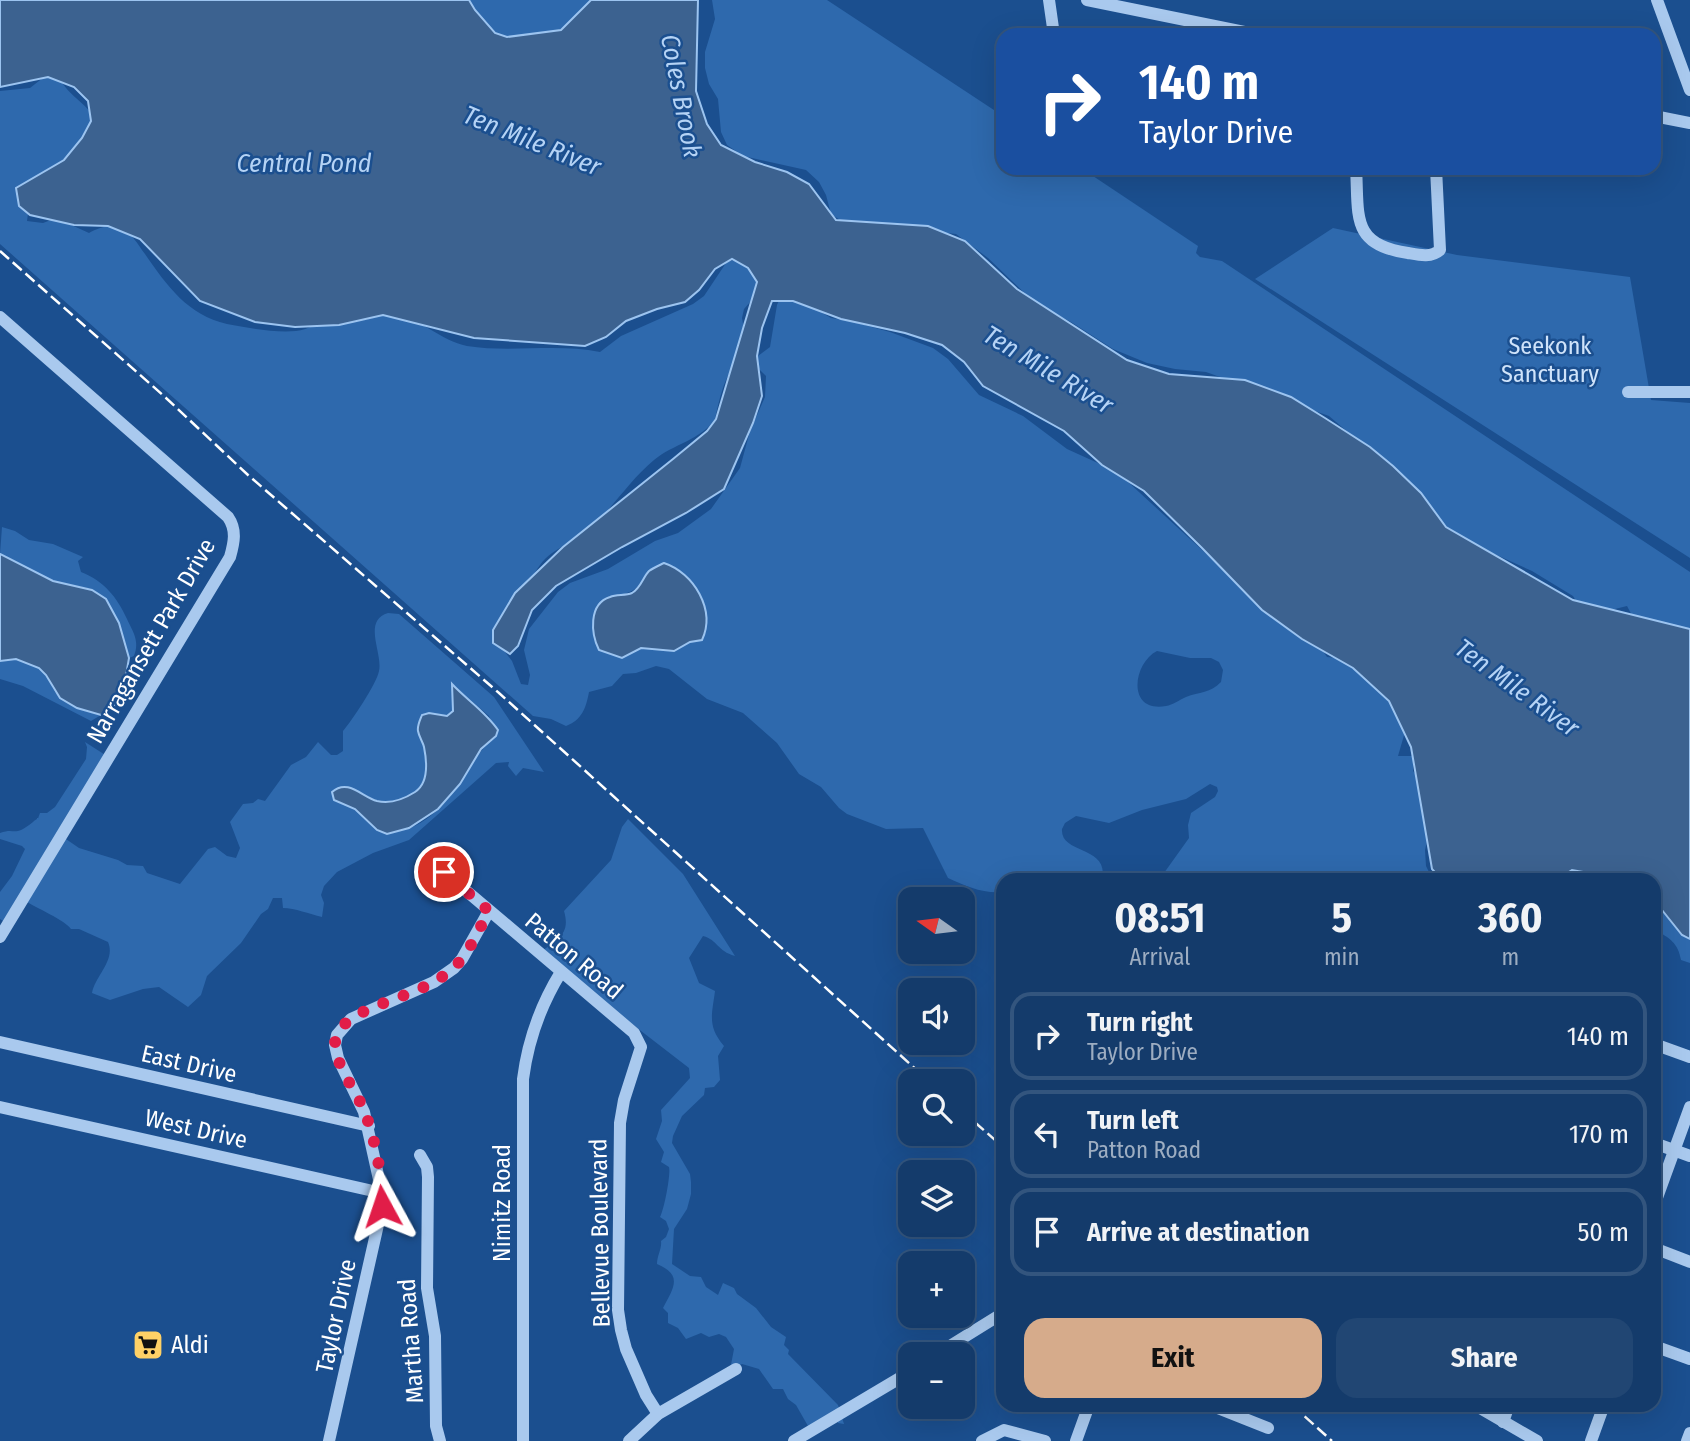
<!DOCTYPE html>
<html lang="en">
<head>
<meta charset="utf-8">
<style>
  body { margin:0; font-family:"Fira Sans Condensed",sans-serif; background:#214673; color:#f1f3f6; height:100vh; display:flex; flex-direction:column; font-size:26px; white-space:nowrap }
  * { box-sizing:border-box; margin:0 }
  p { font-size:23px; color:#9dadc1 }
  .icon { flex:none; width:38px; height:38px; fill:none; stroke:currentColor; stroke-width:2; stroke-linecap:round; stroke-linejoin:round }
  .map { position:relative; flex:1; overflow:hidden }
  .sheet { position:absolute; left:996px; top:873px; width:665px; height:539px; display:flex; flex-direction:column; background:#143b6b; border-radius:21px; box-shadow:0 7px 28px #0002,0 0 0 2px #33557e }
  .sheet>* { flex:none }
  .banner { position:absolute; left:996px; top:28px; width:665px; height:147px; border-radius:21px; box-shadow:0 7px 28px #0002,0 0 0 2px #33557e; background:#1a4fa0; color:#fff; overflow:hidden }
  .needle { width:46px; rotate:284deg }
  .tools { position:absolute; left:898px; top:887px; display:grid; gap:14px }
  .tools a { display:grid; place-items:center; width:77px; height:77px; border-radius:14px; background:#143b6b; box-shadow:0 7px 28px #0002,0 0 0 2px #33557e; font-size:35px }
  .pin { position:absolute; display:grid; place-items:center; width:60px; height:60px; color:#fff; margin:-30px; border:4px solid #fff; border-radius:50%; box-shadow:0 2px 7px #0007 }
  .me { position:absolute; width:77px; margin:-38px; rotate:355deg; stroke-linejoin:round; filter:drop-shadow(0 0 5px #0008) }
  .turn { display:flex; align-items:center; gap:24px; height:147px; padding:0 28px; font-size:32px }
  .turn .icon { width:91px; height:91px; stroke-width:2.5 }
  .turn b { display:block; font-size:49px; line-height:60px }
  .eta { display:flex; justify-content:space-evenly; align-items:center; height:119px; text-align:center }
  .eta b { font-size:42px; font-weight:700; line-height:49px }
  .primary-button { display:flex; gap:14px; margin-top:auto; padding:14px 28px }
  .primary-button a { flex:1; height:80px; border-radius:21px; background:#d6ab8b; color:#111; font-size:28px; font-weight:700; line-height:80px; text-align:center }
  .primary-button a+a { background:#214673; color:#f1f3f6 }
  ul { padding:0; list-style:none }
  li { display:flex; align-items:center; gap:21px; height:88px; margin:0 14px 10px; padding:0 14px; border:4px solid #33557e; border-radius:21px }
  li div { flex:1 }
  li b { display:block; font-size:26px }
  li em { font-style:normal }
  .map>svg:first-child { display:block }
  .green { fill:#2e69ad; fill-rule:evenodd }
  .water { fill:#3c6290; stroke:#9cc4f0; stroke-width:2 }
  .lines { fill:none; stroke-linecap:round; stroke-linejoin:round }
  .minor { stroke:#a9c9ee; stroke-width:12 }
  .rail { stroke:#fff; stroke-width:2.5; stroke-dasharray:12 5; stroke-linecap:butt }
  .route { stroke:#e11d48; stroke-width:12; stroke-dasharray:0 21.6 }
  .labels { text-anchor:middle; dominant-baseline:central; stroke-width:5; stroke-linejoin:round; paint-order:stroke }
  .park-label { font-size:24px; fill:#cfe3fa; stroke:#1b4f8f }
  .street-label { font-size:24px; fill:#fff; stroke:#1b4f8f }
  .poi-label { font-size:24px; fill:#fff; stroke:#1b4f8f; text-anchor:start }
  .water-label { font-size:26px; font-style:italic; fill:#b5d3f5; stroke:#1b4f8f }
</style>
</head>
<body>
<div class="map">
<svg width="1690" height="1441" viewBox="0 0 1690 1441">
  <rect width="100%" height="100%" fill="#1b4f8f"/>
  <g class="green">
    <polygon points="467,0 600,0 565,36 499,39 477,19"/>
    <polygon points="712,0 827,0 1000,114 995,125 998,145 1003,150 1003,168 1037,168 1070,174 1076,168 1081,168 1198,246 1196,253 1200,257 1222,261 1690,572 1690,637 1636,623 1627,606 1611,610 1582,611 1573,596 1532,571 1470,543 1441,526 1391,463 1377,457 1329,416 1206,372 1175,369 1147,363 1113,349 1071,322 1036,304 988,258 956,234 843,222 831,214 826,195 819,182 806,170 743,156 727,145 721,132 718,99 709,84 705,68 705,52 715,19"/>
    <path d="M44,77L60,80C73,100 91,105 101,129L29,206L27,221L43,223L56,218L89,233C99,228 108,224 119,228C131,231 138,245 145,254C167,286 188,315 227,324C248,328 275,333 296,331C309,330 319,321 331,319C341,317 353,320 363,320C373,319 384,313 394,315C421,318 441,341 467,346C511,353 557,343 600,352L621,336L693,304L704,296L726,263C738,256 748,266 758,273V293L744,309L742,318L747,347C725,376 723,384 715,419C701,440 673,444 654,460C630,480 614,506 592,527C577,542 553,547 540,565C526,583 512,625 502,648L512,661L521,684L528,685L530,675L524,650L529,629L558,592L570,583L608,569L655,541L678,533L711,509L740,468L750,431L765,397L766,376L754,364L758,356L770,347L777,305L781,296L802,301L831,318L850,321L890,332L933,348L948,359L979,395L1023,416L1067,449L1111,469L1127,481L1214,561L1318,644L1327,657L1359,660L1407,725L1398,756H1413V771L1423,784L1429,833L1425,850L1426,866L1433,880H1159L1189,838L1188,825L1191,813L1215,797L1218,791L1217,787L1210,784L1186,799L1142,810L1109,823L1076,816L1065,823L1062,829C1060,855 1110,845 1102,880H1003V892C983,894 966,886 948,878L923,828L886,829L847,814L839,808L821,787L799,774L777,743L743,713L707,699L669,669L656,666L636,673L623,674L612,686L589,692C586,708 582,720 566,726L551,719L533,716L0,244V91L30,88ZM649,571L690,642L674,651L641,648L611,596C635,593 636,590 649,571ZM1157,651L1190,658H1211L1219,662L1223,670L1221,682C1211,693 1199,692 1186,697C1179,700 1173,705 1166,706C1126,713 1133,663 1157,651Z"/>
    <polygon points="1333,228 1457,255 1630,277 1651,400 1690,403 1690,558 1255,279"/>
    <path d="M2,527L15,531L29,540L53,544L83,557L78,561L81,572C104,581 117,597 127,619C133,632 140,641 134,656L129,658L119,623L92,589L53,581L0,554Z"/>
    <path d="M388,613L399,614L494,697L544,772L523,768L516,776L508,766L509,762L496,763L409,840L373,853L337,872L324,886L321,895L324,903L322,917C309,914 295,908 283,908L282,898H273L268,909L261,914L241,943L207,976L201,995L188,1007L159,987L143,989L110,1000L92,993C95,976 116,960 108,942L79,929H71C65,920 36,908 24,900L6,923L0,919V892L12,876L25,849L22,846L0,839V833C16,827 13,838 33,822C41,815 36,823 40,813H47L55,807L86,759L87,747L85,742L110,758L63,837L79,848L118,860L127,865L143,866L147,873L180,884L208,849L215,847L227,856L236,858L240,848L230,822L243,804L253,803L258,799L265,801L291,765L306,757L318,742L331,755H337L343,751V731C351,722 377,683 379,671C383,653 362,621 388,613ZM453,685L489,716L496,736C463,763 454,810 410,828C401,831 387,830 377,830L355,809L356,790C362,793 369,798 376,800C392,805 423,796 426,778C429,762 423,743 418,729L429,713L447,716L453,711Z"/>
    <polygon points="16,659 39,668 46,675 55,692 78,708 101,715 91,721 23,686 0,679 0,661"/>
    <path d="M628,819L683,874L735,956C717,951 718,940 703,936L689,958L699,983L715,991C712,1015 707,1026 724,1046L718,1056L720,1080L714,1087L705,1088L704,1095L682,1116L673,1136L672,1143L690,1174L691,1182V1194L687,1209L674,1229L672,1264L690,1276L701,1277L706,1287L718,1295L723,1283L734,1288L737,1294L756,1308L771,1327L786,1337L784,1345L789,1350L788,1354L838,1405L844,1424L838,1423L837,1419L812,1433L796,1405L788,1399L783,1389H773L759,1369L742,1364L730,1370L734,1349L726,1337L719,1334L709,1337L701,1333L686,1339L678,1328L668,1323V1313L663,1308C674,1287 683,1275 657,1264C657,1255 662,1249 661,1241L666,1237L669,1229L666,1221L660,1217C664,1210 671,1174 669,1167L661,1162L664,1152L656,1139L662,1121L661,1110L690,1078L689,1068L540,953C557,938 571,935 564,911L611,860L622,827Z"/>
    <polygon points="1582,864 1596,869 1613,880 1561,880 1566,871"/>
    <path d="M1654,892L1690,934V963L1681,960C1678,943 1670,938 1655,930L1654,932Z"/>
  </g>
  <g class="water">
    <polygon points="0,0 469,0 475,10 495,33 507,37 561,30 591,0 698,0 696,91 707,124 721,145 755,162 787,172 809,184 836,220 928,226 965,241 1017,289 1127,360 1169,374 1245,380 1291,397 1325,418 1370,447 1393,466 1421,493 1446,527 1573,600 1690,629 1690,939 1682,935 1654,900 1654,880 1629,880 1572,870 1556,880 1442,880 1432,869 1411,747 1389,701 1353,668 1302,639 1262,610 1202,548 1144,491 1102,465 1064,431 983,386 964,362 942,345 905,333 841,319 793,301 772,301 762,328 757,356 762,396 753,423 724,489 686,513 622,547 556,586 532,610 518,646 510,654 493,643 493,630 515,593 563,547 673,459 707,431 716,419 757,282 748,268 732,259 715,269 699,290 685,302 657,309 626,321 606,337 585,346 474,338 383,315 339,325 295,327 255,322 200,301 140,239 108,226 74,225 30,215 19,206 16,188 64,160 82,138 91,121 88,101 74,87 48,77 0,87"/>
    <polygon points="0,554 53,581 92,590 106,599 119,623 129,658 122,699 109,711 101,715 77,708 60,698 46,675 39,668 16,659 0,661"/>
    <path d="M664,563C694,573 716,610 702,640L690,642L674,651L641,648L622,658L599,650C591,634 588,604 610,597C617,594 625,596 632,593C641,588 643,577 649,571C653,568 660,565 664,563Z"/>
    <path d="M452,684C467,700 486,712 498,730L496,736L481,749L460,784L438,809L409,828L387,834L377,830L355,809L334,800L332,792C348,778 362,797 377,801C390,804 404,799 415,792C429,783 427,762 424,747C423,742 419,737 418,731C417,726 420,720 422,715L429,713L447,716L453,711Z"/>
  </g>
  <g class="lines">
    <g class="minor">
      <polyline points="1049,0 1054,35"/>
      <polyline points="1087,0 1259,35"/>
      <polyline points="1657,0 1690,90"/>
      <polyline points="1654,116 1690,123"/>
      <path d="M1356,168C1359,215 1350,245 1408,253C1419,255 1431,258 1440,250L1436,168"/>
      <path d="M0,317L228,517C237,530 234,543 230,557L0,937"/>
      <polyline points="1628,392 1690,392"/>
      <polyline points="444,872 634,1033 641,1047 624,1100 620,1123 618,1310 621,1330 626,1349 646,1395 658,1414"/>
      <polyline points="0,1042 369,1126"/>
      <polyline points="1654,1044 1690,1057"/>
      <polyline points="0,1107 382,1193"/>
      <polyline points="1654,1143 1690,1156"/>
      <polyline points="420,1155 427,1167 428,1177 427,1288 435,1336 436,1426 440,1441"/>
      <polyline points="1654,1206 1690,1107"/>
      <polyline points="1654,1248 1690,1262"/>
      <polyline points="1654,1346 1690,1359"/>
      <polyline points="937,1354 1003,1313"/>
      <polyline points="1210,1405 1268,1428"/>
      <polyline points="1475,1405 1537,1441"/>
      <polyline points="1503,1422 1509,1405"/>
      <polyline points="329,1441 382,1207 382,1193 364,1112 338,1058 335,1045 337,1035 351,1019 434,982 454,968 462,959 489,911"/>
      <path d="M523,1441V1079C528,1040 540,1006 561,972"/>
      <polyline points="629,1441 658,1414 736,1369"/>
      <polyline points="794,1441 910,1372"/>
      <polyline points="982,1441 1004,1430 1045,1441"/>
      <polyline points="1076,1441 1089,1405"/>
      <polyline points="1591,1441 1604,1405"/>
      <polyline points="1687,1441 1690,1433"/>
    </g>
    <g class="rail">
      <polyline points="0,251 165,397 248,475 499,693 930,1082"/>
      <polyline points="962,1111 1003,1147"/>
      <polyline points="1292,1405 1332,1441"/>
    </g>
  </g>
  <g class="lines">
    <path class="route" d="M382,1206C383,1176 375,1141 365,1112C357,1093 335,1064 335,1044C335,1034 344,1023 352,1018C383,999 424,994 452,969C469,955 478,930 489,911L444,872"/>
  </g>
  <defs>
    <g id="supermarket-square" transform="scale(1.575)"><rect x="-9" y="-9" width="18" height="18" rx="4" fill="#ffd166" stroke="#1b4f8f"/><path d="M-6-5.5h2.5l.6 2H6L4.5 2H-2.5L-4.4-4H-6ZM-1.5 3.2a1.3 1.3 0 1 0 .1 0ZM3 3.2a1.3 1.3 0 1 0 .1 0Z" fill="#111"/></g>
  </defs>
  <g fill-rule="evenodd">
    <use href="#supermarket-square" x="148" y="1345"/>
  </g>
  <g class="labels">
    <g class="park-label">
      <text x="1550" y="346">Seekonk<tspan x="1550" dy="28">Sanctuary</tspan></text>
    </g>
    <g class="street-label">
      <text transform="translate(151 641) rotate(-60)">Narragansett Park Drive</text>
      <text transform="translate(574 956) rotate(40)">Patton Road</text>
      <text transform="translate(189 1064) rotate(13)">East Drive</text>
      <text transform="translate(196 1129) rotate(13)">West Drive</text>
      <text transform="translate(502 1203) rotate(-90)">Nimitz Road</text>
      <text transform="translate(600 1233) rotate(-91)">Bellevue Boulevard</text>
      <text transform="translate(336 1316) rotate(-78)">Taylor Drive</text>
      <text transform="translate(411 1341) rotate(-94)">Martha Road</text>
    </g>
    <g class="poi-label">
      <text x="171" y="1345">Aldi</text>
    </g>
    <g class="water-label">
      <text transform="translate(681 96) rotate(79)">Coles Brook</text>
      <text transform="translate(532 141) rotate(22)">Ten Mile River</text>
      <text x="304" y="163">Central Pond</text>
      <text transform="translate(1048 370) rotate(31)">Ten Mile River</text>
      <text transform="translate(1517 688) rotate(36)">Ten Mile River</text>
    </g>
  </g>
</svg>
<div class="tools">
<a><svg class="needle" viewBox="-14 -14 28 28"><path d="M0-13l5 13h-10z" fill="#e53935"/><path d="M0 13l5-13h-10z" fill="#9dadc1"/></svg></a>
<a><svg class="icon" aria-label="sound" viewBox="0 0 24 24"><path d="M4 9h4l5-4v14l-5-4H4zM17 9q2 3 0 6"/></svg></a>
<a><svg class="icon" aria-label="search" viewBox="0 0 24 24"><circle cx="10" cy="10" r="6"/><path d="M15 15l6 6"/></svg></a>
<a><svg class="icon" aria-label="layers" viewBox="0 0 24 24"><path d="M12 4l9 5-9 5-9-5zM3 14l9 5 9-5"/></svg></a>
<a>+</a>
<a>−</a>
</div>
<div class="pin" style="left:444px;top:872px;background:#d93025"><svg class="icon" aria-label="arrive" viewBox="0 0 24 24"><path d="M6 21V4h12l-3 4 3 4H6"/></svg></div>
<svg class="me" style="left:382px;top:1206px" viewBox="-20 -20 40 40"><path d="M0-17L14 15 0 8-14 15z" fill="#e11d48" stroke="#fff" stroke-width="4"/></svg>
<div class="banner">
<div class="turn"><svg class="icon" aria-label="right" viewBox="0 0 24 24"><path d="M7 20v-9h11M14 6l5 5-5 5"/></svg><div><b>140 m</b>Taylor Drive</div></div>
</div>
<section class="sheet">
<div class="eta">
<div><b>08:51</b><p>Arrival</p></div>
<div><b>5</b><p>min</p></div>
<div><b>360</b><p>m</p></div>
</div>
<ul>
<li><svg class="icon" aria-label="right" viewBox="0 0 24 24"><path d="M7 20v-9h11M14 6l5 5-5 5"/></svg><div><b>Turn right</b><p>Taylor Drive</p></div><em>140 m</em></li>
<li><svg class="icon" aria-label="left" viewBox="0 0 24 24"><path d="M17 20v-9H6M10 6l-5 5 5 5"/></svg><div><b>Turn left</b><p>Patton Road</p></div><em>170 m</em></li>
<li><svg class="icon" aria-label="arrive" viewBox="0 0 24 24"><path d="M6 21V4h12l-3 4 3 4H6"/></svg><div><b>Arrive at destination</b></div><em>50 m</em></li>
</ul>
<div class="primary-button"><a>Exit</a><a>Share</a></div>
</section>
</div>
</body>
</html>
